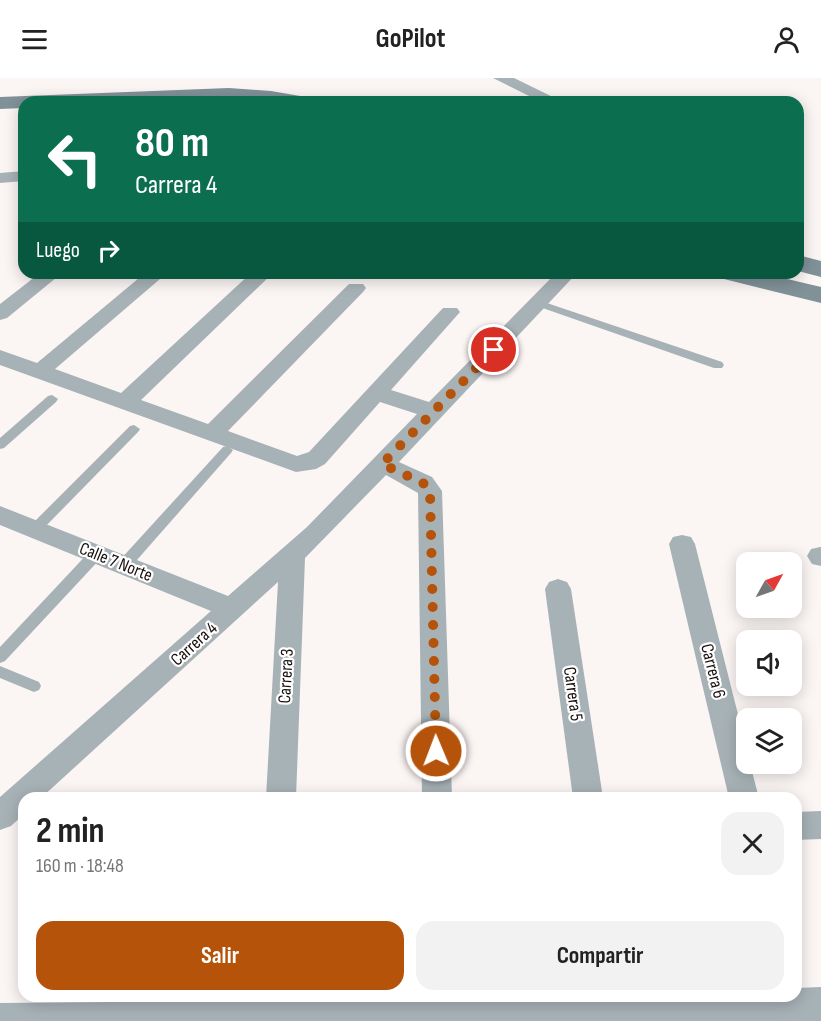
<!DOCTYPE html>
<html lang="es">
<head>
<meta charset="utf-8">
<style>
  body { margin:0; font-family:"Sofia Sans Condensed",sans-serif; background:#f2f2f2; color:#222; height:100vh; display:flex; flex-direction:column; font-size:22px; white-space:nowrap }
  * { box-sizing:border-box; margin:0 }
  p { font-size:20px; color:#767676 }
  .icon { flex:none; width:33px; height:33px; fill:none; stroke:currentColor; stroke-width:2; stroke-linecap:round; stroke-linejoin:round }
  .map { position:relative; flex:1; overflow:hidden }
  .details { position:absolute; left:18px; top:714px; width:784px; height:210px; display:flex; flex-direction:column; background:#fff; border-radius:18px; box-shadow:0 3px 15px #0003 }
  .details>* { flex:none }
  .banner { position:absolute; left:18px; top:18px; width:786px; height:183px; border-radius:18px; box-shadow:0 3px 15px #0003; background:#0b6e4f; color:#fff; overflow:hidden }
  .needle { width:39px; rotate:50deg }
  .fabs { position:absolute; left:736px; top:474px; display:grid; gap:12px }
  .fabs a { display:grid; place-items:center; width:66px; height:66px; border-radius:12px; background:#fff; box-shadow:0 3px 15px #0003; font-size:30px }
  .pin { position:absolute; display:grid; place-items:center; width:51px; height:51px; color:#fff; margin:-26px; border:3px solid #fff; border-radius:50%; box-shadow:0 2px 6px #0007 }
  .me { position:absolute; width:66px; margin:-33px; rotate:359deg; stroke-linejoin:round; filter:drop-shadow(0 0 4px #0008) }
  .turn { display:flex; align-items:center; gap:21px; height:126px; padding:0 18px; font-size:27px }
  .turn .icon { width:78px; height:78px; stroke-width:2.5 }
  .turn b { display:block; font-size:42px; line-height:51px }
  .then { display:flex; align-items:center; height:57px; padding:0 18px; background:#0003; gap:12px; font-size:22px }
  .round { display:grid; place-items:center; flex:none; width:63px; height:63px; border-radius:18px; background:#f2f2f2 }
  .headline { display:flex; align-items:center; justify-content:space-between; height:102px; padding:0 18px }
  h1 { font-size:36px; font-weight:700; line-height:45px }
  .button { display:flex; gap:12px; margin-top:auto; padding:12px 18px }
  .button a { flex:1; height:69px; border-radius:18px; background:#b45309; color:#fff; font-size:24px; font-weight:700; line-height:69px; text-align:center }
  .button a+a { background:#f2f2f2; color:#222 }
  header { display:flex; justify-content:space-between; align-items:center; height:78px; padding:0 18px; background:#fff; font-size:27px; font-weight:700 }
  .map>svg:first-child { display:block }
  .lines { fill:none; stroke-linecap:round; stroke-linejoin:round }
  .lane { fill:#a7b2b7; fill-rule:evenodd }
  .street { fill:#a7b2b7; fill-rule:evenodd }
  .secondary { fill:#809198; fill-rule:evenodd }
  .route { stroke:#b45309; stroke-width:10; stroke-dasharray:0 18 }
  .labels { text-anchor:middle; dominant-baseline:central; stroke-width:4.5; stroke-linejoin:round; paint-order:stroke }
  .street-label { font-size:18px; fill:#19100e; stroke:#fff }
</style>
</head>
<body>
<header><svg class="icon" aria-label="menu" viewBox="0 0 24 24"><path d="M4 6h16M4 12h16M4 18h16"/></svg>GoPilot<svg class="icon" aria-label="person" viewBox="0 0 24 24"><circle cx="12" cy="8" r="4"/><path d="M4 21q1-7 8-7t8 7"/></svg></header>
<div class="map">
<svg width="821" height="943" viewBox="0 0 821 943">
  <rect width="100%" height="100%" fill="#fbf5f4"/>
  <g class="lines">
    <g class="lane">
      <polygon points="538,222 722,284 724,287 722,290 714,290 534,227 534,223"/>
      <polygon points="52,317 58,321 56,324 4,370 0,371 0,360 48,318"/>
      <polygon points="134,347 140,351 138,354 40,454 30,454 28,451 30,448 130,348"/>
      <polygon points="227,368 233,372 231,375 129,491 119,491 117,487 119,483 223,369"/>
      <polygon points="96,471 101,472 103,476 101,480 5,583 0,585 0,569 91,472"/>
      <polygon points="0,588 39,604 41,608 39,612 34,614 0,600"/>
    </g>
    <g class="street">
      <polygon points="493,0 514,0 563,24 541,24"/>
      <polygon points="24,93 24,103 0,105 0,95"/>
      <polygon points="40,195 62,195 7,240 0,242 0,226"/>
      <polygon points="145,195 167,195 55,291 121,315 251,195 273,195 141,322 208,346 349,206 363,206 366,210 363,214 228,353 297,378 309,374 443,230 457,230 460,234 391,312 429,324 556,195 577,195 399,384 432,399 442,413 452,720 422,720 418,415 386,397 305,480 296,720 266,720 278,504 41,720 24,720 24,736 11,748 0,752 0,719 211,533 0,447 0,428 228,518 307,449 417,336 380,324 325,386 316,391 296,394 0,287 0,272 37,285"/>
      <polygon points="682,457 691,459 695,466 747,672 747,686 750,686 759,720 729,720 669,466 673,459"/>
      <polygon points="820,469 821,469 821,488 812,486 807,478 811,471"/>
      <polygon points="558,501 567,504 571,511 603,720 573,720 545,511 549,504"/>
      <polygon points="821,733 821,761 796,762 796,734"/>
      <polygon points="821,909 821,943 0,943 0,925 796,918 796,910"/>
    </g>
    <g class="secondary">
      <polygon points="229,10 271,13 306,19 309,24 24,24 24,30 0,31 0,19"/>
      <polygon points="798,177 821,183 821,199 798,193"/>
      <polygon points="716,195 762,195 821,209 821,225 720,200"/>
    </g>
  </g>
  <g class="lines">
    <polyline class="route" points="436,673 430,413 423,405 382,386 494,272"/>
  </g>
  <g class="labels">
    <g class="street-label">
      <text transform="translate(116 484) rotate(22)">Calle 7 Norte</text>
      <text transform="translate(194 566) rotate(-42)">Carrera 4</text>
      <text transform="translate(713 593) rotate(76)">Carrera 6</text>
      <text transform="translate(286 598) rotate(-87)">Carrera 3</text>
      <text transform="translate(573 616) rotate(82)">Carrera 5</text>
    </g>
  </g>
</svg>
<div class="fabs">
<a><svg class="needle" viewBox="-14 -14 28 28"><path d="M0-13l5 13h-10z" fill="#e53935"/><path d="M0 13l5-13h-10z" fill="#767676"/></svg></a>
<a><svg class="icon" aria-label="sound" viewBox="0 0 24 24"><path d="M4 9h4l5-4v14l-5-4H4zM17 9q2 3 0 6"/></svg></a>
<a><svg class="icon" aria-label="layers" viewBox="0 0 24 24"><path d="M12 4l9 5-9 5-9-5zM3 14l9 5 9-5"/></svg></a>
</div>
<div class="pin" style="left:494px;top:272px;background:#d93025"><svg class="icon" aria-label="arrive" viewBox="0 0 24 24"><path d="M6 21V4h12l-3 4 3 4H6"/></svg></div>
<svg class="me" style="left:436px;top:673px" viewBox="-20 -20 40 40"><circle r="17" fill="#b45309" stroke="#fff" stroke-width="3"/><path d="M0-11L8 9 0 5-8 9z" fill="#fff"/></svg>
<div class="banner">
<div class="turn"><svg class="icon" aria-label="left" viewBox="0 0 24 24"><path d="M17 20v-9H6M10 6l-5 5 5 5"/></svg><div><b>80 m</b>Carrera 4</div></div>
<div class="then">Luego<svg class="icon" aria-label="right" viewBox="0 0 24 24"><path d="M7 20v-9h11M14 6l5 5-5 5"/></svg></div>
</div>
<section class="details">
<div class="headline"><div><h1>2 min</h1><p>160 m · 18:48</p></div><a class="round"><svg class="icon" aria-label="close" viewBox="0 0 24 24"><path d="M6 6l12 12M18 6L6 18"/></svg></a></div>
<div class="button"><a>Salir</a><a>Compartir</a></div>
</section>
</div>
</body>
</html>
